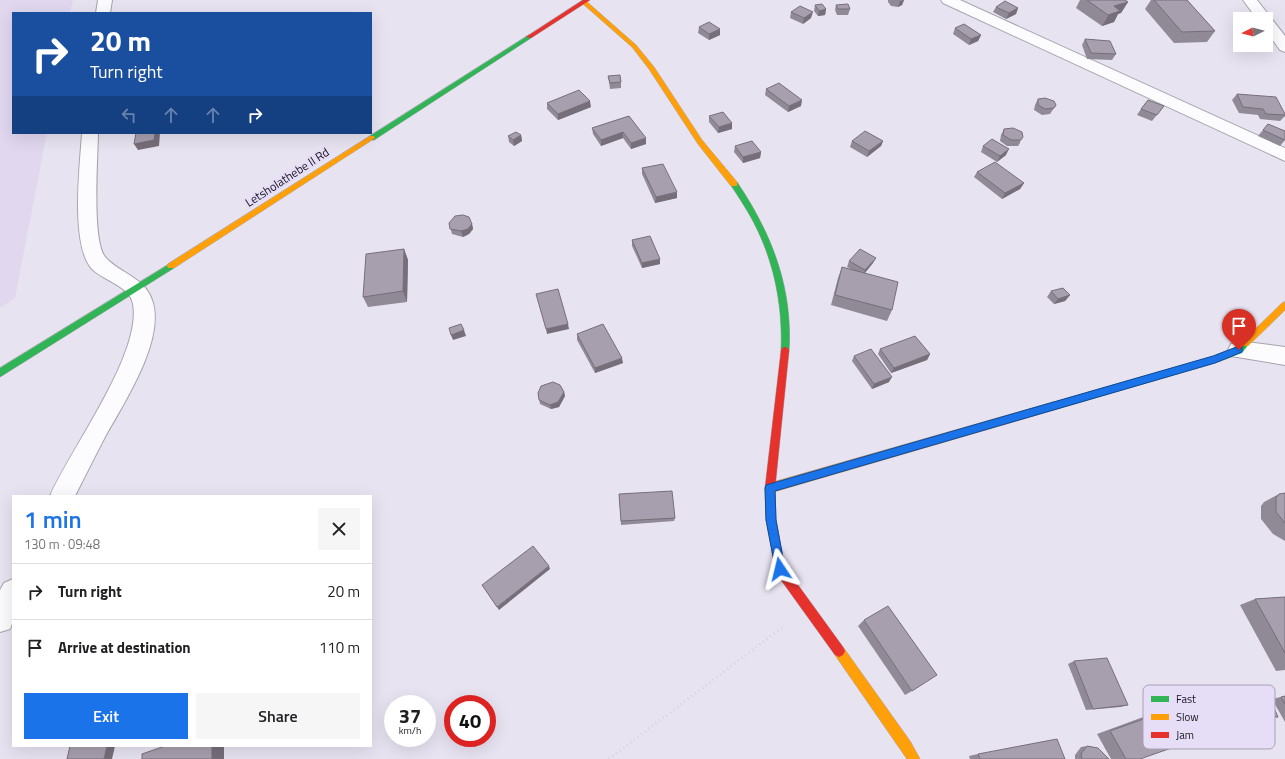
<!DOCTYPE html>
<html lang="en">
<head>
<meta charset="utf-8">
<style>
  body { margin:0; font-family:"Titillium Web",sans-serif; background:#f6f6f6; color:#202124; height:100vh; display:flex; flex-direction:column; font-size:15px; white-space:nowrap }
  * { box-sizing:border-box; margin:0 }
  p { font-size:13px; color:#757577 }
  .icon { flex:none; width:22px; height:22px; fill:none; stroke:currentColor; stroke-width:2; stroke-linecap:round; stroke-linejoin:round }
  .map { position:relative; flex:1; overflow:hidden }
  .panel { position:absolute; left:12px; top:495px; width:360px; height:252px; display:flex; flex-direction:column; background:#fff; border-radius:0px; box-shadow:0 4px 16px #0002 }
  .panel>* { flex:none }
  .guide { position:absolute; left:12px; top:12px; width:360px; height:122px; border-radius:0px; box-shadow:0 4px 16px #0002; background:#1a4fa0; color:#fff; overflow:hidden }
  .needle { width:26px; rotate:264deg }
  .fabs { position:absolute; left:1233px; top:12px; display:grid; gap:8px }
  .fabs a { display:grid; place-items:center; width:40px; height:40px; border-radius:0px; background:#fff; box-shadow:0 4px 16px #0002; font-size:20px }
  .speed { position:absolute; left:384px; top:695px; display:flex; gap:8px; font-size:20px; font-weight:700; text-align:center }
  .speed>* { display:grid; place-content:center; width:52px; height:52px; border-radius:50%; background:#fff; box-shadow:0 4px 16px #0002; line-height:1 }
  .speed small { font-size:10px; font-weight:400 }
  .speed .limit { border:6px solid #d22; background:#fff; color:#111 }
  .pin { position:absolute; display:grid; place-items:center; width:34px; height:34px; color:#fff; margin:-41px -17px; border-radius:50% 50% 50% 0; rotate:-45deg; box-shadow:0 0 4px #0007 }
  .pin .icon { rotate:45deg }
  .me { position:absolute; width:44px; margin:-22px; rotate:350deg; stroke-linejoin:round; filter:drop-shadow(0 0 3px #0008) }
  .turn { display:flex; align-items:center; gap:14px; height:84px; padding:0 12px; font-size:18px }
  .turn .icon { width:52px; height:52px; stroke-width:2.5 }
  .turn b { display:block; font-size:28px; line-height:34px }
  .lanes { display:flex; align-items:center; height:38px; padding:0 12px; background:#0003; justify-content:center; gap:20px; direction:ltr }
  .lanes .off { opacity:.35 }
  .round { display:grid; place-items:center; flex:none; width:42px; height:42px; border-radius:0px; background:#f6f6f6 }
  .head { display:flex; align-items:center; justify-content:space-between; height:68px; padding:0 12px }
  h1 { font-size:24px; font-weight:600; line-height:30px; color:#1a73e8 }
  .primary-button { display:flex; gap:8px; margin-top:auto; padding:8px 12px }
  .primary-button a { flex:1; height:46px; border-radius:0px; background:#1a73e8; color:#fff; font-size:16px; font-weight:600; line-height:46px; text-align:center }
  .primary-button a+a { background:#f6f6f6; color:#202124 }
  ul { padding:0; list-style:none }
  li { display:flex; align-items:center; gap:12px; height:56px; padding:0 12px; border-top:1px solid #e0e0e0 }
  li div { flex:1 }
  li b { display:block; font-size:15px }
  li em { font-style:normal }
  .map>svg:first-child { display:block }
  .built { fill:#e1d8f0 }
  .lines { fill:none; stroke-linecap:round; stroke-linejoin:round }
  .street-casing { stroke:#a7a3ae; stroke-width:2 }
  .fast-casing { stroke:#a7a3ae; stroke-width:1 }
  .slow-casing { stroke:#a7a3ae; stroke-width:1 }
  .jam-casing { stroke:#a7a3ae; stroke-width:1 }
  .path { stroke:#d5d4d8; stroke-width:3; stroke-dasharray:1 3.5; stroke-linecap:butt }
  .street { fill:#fcfbfd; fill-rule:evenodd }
  .fast { fill:#30b455; fill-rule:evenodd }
  .slow { fill:#ff9f0a; fill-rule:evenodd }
  .jam { fill:#e5322d; fill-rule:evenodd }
  .wall { fill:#908996 }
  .shaded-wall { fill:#766f7a }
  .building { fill:#a89fae; stroke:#766f7a }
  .route { fill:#1a73e8; stroke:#114b97 }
  .labels { text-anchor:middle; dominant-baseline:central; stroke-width:4; stroke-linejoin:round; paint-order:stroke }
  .street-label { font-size:12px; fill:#18141e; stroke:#e6ddf7 }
  .key { fill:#e6ddf7; stroke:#a8a1b6; stroke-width:1 }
  .key-label { font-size:11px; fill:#18141e }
</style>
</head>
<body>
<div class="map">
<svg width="1285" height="759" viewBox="0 0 1285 759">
  <rect width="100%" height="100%" fill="#e8e3f1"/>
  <polygon class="built" points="0,0 73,0 70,13 13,13 13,133 47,133 15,298 0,308"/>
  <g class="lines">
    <g class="street-casing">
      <g id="street">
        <polygon points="98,0 112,0 110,13 96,13"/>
        <polygon points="941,0 960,0 1285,148 1285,161 943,3"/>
        <polygon points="1243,0 1257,0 1285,36 1285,52 1280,50 1266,31 1266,19 1257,19"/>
        <path d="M82,133H98C98,156 91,243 106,258C122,275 146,277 153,303C164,342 124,403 105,437C95,456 85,476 75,496H50C71,448 142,354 133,304C130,286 104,281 92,269C70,245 80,165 82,133Z"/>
        <polygon points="1239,341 1285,347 1285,365 1231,356 1228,350 1231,344"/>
        <polygon points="13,579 13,621 10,629 0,632 0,590 4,583"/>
      </g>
    </g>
    <g class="fast-casing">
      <g id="fast">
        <polygon points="529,35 532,37 531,38 374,140 370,140 370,136"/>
        <path d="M734,181L737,182C772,234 793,288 789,351L788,354H782L781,351C783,305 774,261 753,221C746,208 738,196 730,184Z"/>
        <polygon points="171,263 175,266 174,268 0,377 0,368"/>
        <polygon points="1245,340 1248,342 1249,344 1242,353 1215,363 1054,410 1051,409 1049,406 1051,403 1054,402 1214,356 1236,347"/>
      </g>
    </g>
    <g class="slow-casing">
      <g id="slow">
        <polygon points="582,1 586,1 636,45 654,67 702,140 737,182 737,186 731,186 698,144 649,69 632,47 582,3"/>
        <polygon points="370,136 374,136 375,138 174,268 168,268 167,266 168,264"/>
        <polygon points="1285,302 1285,310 1248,346 1242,346 1241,344 1242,342 1282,303"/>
        <polygon points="1054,402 1057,403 1059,406 1057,409 1054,410 770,493 766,491 765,488 766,485 770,483"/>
        <polygon points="839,645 843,647 910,741 920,759 907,759 835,655 833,651 835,647"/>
      </g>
    </g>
    <g class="jam-casing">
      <g id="jam">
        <polygon points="583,0 590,0 531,38 526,37"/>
        <polygon points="785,347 788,348 789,351 775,488 776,520 785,567 843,647 845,651 843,655 839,657 835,655 776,573 766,520 765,488 781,351 782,348"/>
      </g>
    </g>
    <polyline class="path" points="609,759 784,626"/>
    <use href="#street" class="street"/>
    <use href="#fast" class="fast"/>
    <use href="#slow" class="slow"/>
    <use href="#jam" class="jam"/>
  </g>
  <g class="wall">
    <polygon points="888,0 904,0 902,5 898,7 891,6 888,2"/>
    <polygon points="1080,0 1125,0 1128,2 1121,13 1118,14 1114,22 1102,26 1076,8"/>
    <polygon points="1151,0 1187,0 1215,31 1207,42 1174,43 1145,9"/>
    <polygon points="815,5 826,9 825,15 818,16 814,11"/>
    <polygon points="836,5 850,9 848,15 837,15 835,10"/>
    <polygon points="996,7 1018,8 1016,14 1006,19 993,12"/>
    <polygon points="791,12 811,18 803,24 790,18"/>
    <polygon points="699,27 720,35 709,40 698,33"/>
    <polygon points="955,28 981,35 978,41 969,45 953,34"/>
    <polygon points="1085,39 1116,54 1112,60 1087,59 1082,45"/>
    <polygon points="608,76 621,82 621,88 610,89 609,82"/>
    <polygon points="766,89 801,106 788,112 765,95"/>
    <polygon points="1237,94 1285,114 1285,116 1280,121 1260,119 1258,115 1239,113 1232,100"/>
    <polygon points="1038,99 1056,105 1050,114 1042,115 1034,110 1035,105"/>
    <polygon points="547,103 591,107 558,120 547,109"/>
    <polygon points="1164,106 1152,121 1137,115 1141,109"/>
    <polygon points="629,116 646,144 631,149 623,138 601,146 593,134 592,128"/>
    <polygon points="709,116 732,129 718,133 709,122"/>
    <polygon points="1268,124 1285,140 1280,146 1258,136"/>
    <polygon points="1004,129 1022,132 1020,143 1018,146 1007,146 1000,141 1001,135"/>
    <polygon points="521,135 522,141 514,146 509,142 508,136"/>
    <polygon points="852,141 883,141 881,146 867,157 850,147"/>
    <polygon points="735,146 761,152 760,158 743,163 734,152"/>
    <polygon points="983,146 1006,155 997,162 981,152"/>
    <polygon points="642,168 677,198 655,203 642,174"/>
    <polygon points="977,172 1024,183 1020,189 1002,199 974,177"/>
    <polygon points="449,223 472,224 473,229 469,234 463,237 452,234"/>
    <polygon points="632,240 660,264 642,268 632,246"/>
    <polygon points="404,249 408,260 407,302 368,307 363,297"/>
    <polygon points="849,261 873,263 865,273 892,310 887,321 831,305 838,278 842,267 855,271 847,267"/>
    <polygon points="1051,291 1070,295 1065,301 1054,304 1047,297"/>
    <polygon points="577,334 623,363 595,373 577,340"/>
    <polygon points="880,349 930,354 927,360 891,373 878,354"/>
    <polygon points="854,356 889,382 872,389 852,361"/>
    <polygon points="564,392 565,396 559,407 551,409 540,404 538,393"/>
    <polygon points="1285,493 1285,541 1273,534 1261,519 1261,506 1264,502 1279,494"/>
    <polygon points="619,494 675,518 674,521 621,525"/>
    <polygon points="1285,597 1285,670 1276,671 1240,605 1255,599"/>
    <polygon points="864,620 912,691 905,695 858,626"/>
    <polygon points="1074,661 1128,705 1121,707 1086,710 1068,664"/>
    <polygon points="1247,695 1278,717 1269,719 1248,719 1239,697"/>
    <polygon points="1285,696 1285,722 1272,699"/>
    <polygon points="1180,706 1140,759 1111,759 1097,734 1165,709"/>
    <polygon points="1087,746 1109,759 1075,759 1075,755 1081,747"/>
    <polygon points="978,754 1065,759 970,759 969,756"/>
  </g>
  <g class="shaded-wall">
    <polygon points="904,0 902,5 898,7 900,1"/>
    <polygon points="1128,2 1121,13 1118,14 1114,22 1102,26 1114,6"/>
    <polygon points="1018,8 1016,14 1006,19 1009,13"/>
    <polygon points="826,9 825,15 818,16 819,11"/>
    <polygon points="813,12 811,18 803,24 804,18"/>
    <polygon points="720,29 720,35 709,40 709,34"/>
    <polygon points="981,35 978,41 969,45 971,39"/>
    <polygon points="802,100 801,106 788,112 789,106"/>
    <polygon points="590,101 591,107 558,120 558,114"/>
    <polygon points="732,123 732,129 718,133 719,127"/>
    <polygon points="623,132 623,138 601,146 601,140"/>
    <polygon points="155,133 160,133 159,146 138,150 134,144"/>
    <polygon points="521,135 522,141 514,146 513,140"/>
    <polygon points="646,138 646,144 631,149 631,143"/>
    <polygon points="883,141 881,146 867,157 869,151"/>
    <polygon points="1009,149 1006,155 997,162 1000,156"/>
    <polygon points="761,152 760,158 743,163 743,157"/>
    <polygon points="1024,183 1020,189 1002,199 1005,193"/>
    <polygon points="677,192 677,198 655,203 656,197"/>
    <polygon points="472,224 473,229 469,234 463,237 461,231"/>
    <polygon points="404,249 408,260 407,302 403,291"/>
    <polygon points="876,258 873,263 863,275 865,270"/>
    <polygon points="660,259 660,264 642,268 642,263"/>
    <polygon points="1070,295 1065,301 1054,304 1058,299"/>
    <polygon points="568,324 569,329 547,334 546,329"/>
    <polygon points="464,330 466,336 453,340 451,335"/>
    <polygon points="930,354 927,360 891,373 894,368"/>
    <polygon points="622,358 623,363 595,373 595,368"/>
    <polygon points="892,377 889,382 872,389 874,384"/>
    <polygon points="564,392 565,396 559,407 551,409 550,405"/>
    <polygon points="549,566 550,569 499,610 497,607"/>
    <polygon points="107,746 115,746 112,759 104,759"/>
    <rect x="212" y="746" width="12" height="13"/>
  </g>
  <g class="building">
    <polygon points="1087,0 1125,0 1128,2 1114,6 1120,11 1108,15"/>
    <polygon points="1154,0 1187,0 1215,31 1182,32"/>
    <polygon points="1005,1 1018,8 1009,13 996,7"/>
    <polygon points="822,4 826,9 819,11 815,5"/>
    <polygon points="848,4 850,9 838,9 836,5"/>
    <polygon points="800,6 813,12 804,18 791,12"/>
    <polygon points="709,22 720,29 709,34 699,27"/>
    <polygon points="964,24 981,35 971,39 955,28"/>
    <polygon points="1085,39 1110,41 1116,54 1091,53"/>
    <polygon points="620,75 621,82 610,83 608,76"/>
    <polygon points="779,83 802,100 789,106 766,89"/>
    <polygon points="579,90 590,101 558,114 547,103"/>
    <polygon points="1237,94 1276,97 1285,114 1285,115 1266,114 1263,109 1243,107"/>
    <polygon points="1045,98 1054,101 1056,105 1054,108 1045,109 1038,105 1038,99"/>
    <polygon points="1148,100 1164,106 1157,115 1141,109"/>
    <polygon points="723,112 732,123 719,127 709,116"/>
    <polygon points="629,116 646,138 631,143 623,132 601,140 592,128"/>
    <polygon points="1268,124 1285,131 1285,140 1263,130"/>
    <polygon points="1013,128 1022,132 1023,137 1021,140 1011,140 1003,135 1004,129"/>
    <polygon points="865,131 883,141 869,151 852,141"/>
    <polygon points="516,132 521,135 513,140 508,136"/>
    <polygon points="136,133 155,133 154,140 134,144"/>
    <polygon points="992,139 1009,149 1000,156 983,146"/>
    <polygon points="752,141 761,152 743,157 735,146"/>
    <polygon points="995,162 1024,183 1005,193 977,172"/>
    <polygon points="663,164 677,192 656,197 642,168"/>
    <polygon points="463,215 469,217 472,224 468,229 461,231 450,229 449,223 455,216"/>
    <polygon points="650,236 660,259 642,263 632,240"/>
    <polygon points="404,249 403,291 363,297 366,254"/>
    <polygon points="860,249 876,258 865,270 849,261"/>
    <polygon points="842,267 898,282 892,310 835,295"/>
    <polygon points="1063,288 1070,295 1058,299 1051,291"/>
    <polygon points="558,289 568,324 546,329 536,294"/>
    <polygon points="461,324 464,330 451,335 449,328"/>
    <polygon points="603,324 622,358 595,368 577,334"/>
    <polygon points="915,336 930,354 894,368 880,349"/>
    <polygon points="871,349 892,377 874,384 854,356"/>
    <polygon points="553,382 560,385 564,392 558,402 550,405 539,400 538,393 541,386"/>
    <polygon points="672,491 675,518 621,521 619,494"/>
    <polygon points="1285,493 1285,523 1276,512 1276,498 1279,494"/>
    <polygon points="533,546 549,566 497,607 482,585"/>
    <polygon points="1285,597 1285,653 1255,599"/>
    <polygon points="888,606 937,675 912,691 864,620"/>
    <polygon points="1107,658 1128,705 1093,709 1074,661"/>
    <polygon points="1268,694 1278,717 1257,717 1247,695"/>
    <polygon points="1285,696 1285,704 1281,697"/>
    <polygon points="1180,706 1200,738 1140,759 1126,759 1110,731"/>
    <polygon points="1057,739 1065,759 980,759 978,754"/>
    <polygon points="70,746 107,746 104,759 67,759"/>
    <polygon points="165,746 212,746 212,759 142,759 142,754"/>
    <polygon points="1087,746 1098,748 1109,759 1082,759 1081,754"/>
  </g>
  <polygon class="route" points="1239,346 1242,347 1242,352 1215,363 775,491 776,520 785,569 784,572 780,574 776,572 766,520 765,488 766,485 1213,356"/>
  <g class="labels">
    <g class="street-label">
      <text transform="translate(287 177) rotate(-33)">Letsholathebe II Rd</text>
    </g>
  </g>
  <rect x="1143" y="685" width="132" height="64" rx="6" class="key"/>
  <rect x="1151" y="696" width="18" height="6" fill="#30b455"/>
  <rect x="1151" y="714" width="18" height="6" fill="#ff9f0a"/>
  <rect x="1151" y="732" width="18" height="6" fill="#e5322d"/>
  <g class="key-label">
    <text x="1176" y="703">Fast</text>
    <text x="1176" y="721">Slow</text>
    <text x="1176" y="739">Jam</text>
  </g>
</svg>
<div class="fabs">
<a><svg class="needle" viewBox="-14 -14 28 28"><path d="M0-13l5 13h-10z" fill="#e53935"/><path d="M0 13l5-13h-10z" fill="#757577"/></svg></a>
</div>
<div class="speed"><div>37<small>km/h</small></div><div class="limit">40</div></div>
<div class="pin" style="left:1239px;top:350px;background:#d93025"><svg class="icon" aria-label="arrive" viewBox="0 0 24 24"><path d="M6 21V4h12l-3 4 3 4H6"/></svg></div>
<svg class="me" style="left:780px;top:569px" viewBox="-20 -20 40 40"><path d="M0-17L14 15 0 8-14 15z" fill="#1a73e8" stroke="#fff" stroke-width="4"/></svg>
<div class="guide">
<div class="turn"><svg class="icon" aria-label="right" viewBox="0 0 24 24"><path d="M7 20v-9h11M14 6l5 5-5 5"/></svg><div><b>20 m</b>Turn right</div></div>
<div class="lanes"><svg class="icon off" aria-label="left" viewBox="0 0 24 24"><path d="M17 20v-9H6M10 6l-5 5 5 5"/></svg><svg class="icon off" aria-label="ahead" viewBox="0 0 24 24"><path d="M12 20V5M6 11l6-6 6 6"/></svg><svg class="icon off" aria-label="ahead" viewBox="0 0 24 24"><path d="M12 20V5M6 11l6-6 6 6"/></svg><svg class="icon" aria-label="right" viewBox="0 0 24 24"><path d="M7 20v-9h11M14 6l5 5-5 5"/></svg></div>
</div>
<section class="panel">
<div class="head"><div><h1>1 min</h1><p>130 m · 09:48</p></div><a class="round"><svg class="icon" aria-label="close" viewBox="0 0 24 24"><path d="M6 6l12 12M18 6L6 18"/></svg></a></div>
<ul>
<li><svg class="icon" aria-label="right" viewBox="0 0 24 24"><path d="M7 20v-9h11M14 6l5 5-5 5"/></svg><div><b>Turn right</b></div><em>20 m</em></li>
<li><svg class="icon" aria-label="arrive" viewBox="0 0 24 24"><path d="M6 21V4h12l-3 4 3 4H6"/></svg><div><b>Arrive at destination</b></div><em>110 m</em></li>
</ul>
<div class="primary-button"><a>Exit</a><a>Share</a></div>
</section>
</div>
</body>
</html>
